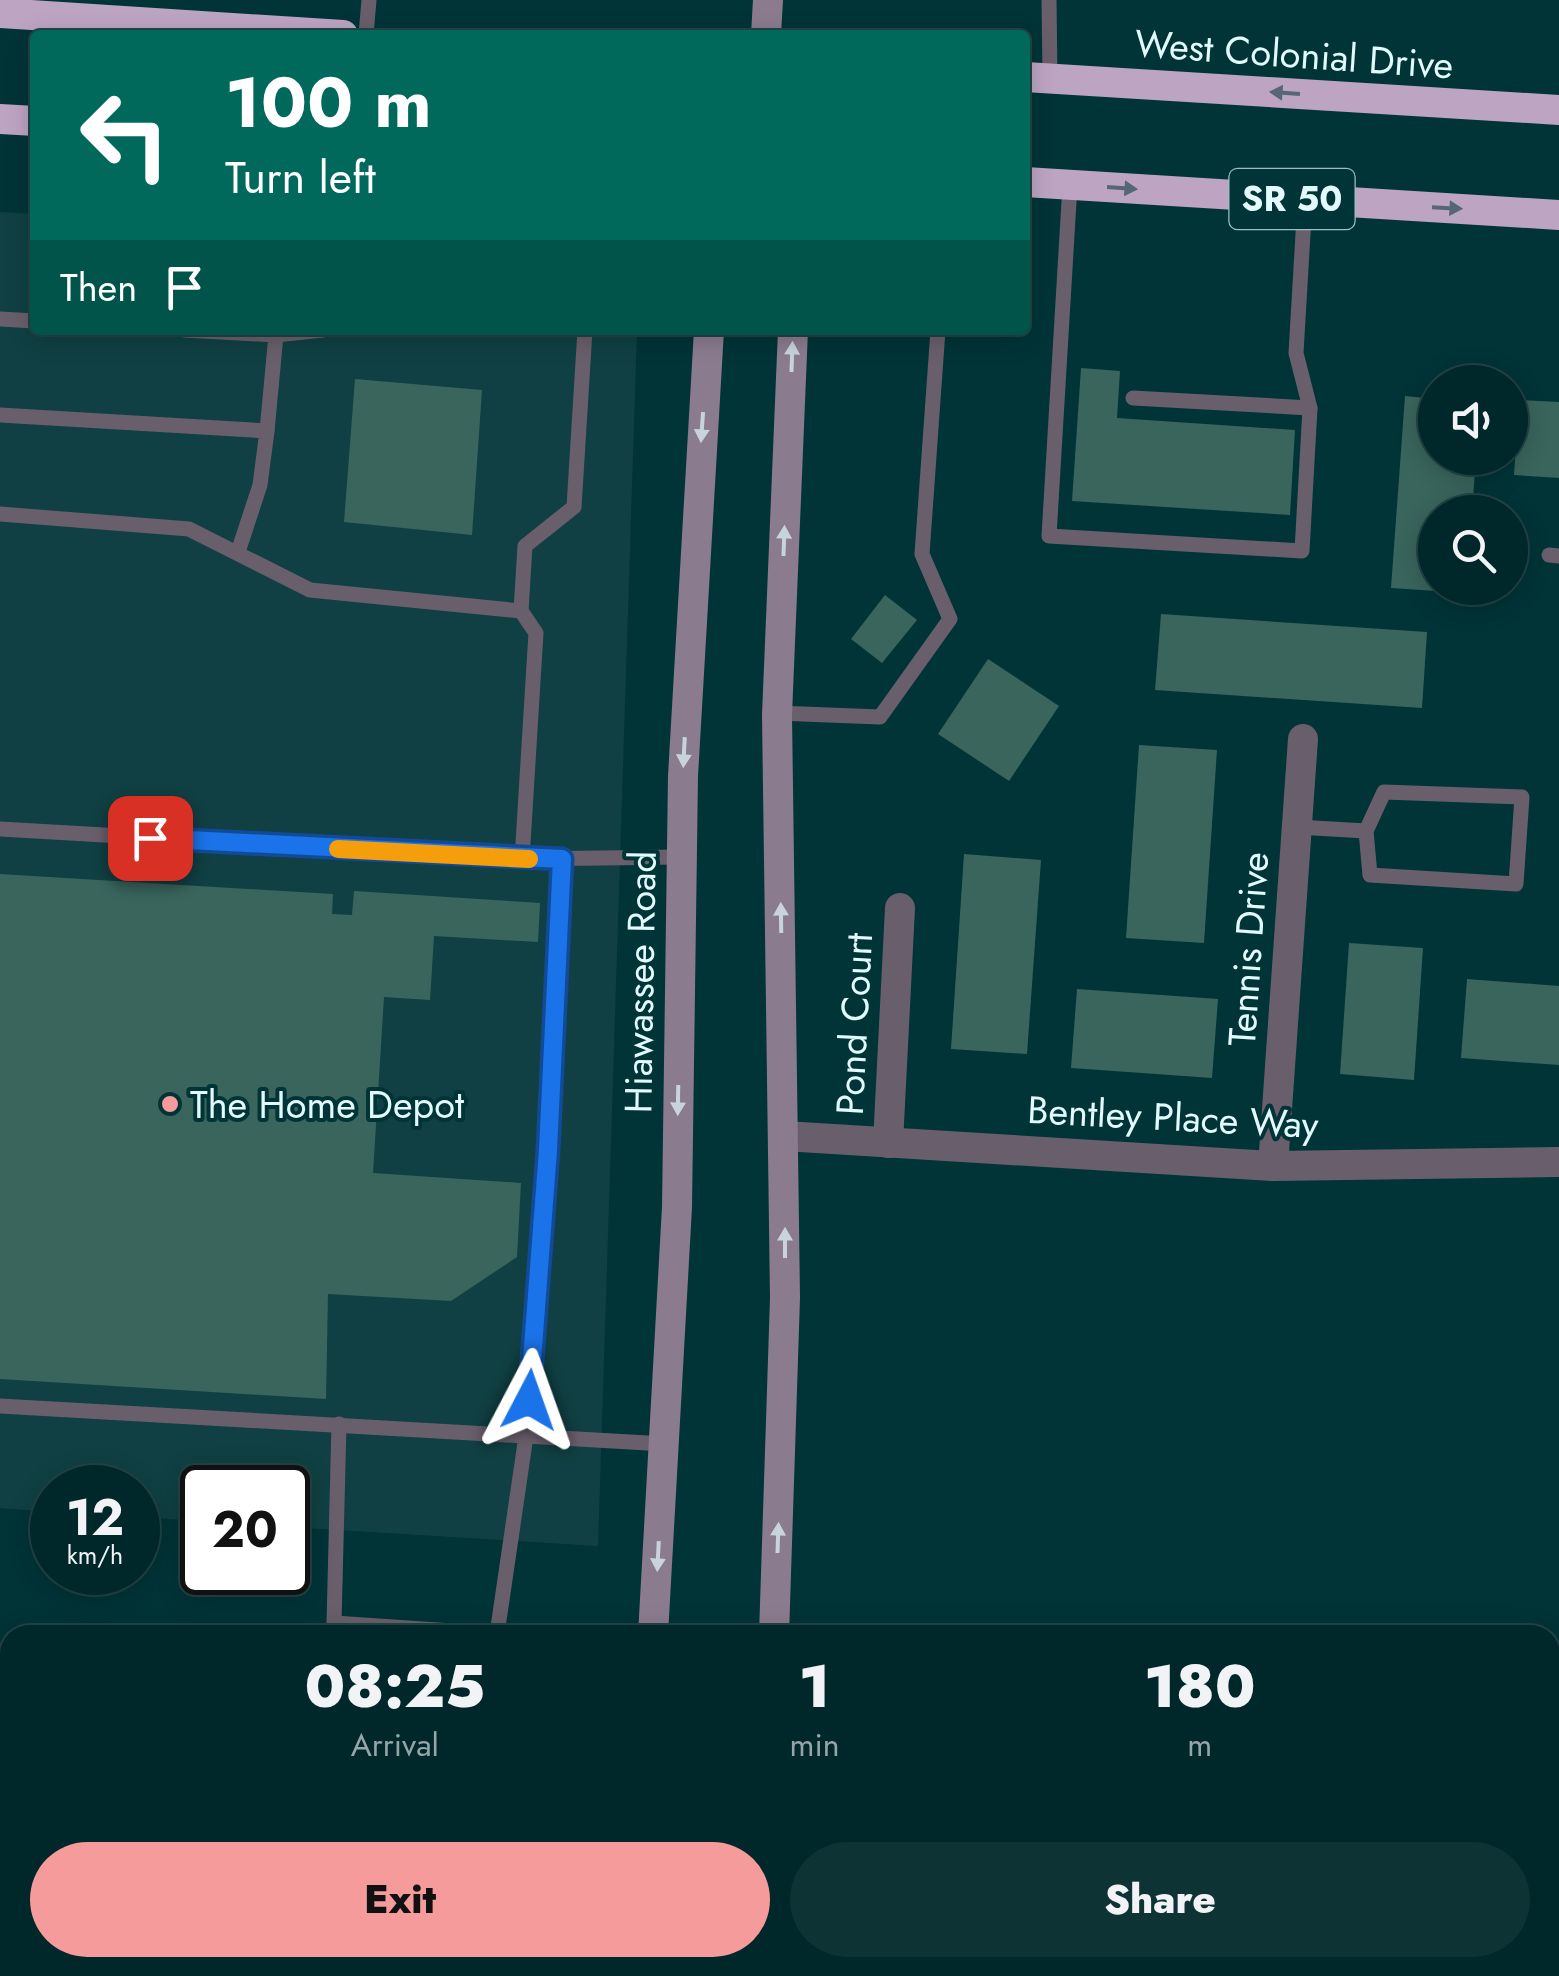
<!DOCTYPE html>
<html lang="en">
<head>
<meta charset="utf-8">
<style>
  body { margin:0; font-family:Jost,sans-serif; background:#0e3335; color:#f1f3f6; height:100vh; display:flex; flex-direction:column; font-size:38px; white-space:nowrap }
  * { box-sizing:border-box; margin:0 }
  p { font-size:32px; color:#95a5a8 }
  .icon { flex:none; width:55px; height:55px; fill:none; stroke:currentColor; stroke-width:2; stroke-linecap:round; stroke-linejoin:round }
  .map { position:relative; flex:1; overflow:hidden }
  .details { position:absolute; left:0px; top:1625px; width:1560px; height:352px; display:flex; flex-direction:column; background:#002729; border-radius:30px 30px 0 0; box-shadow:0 5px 25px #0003,0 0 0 2px #224446 }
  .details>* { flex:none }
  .hud { position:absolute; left:30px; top:30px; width:1000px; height:305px; border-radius:10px; box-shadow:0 5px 25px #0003,0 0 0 2px #224446; background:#00695c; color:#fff; overflow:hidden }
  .fabs { position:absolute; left:1418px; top:365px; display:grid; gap:20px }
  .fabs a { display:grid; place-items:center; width:110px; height:110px; border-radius:50%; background:#002729; box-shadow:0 5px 25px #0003,0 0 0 2px #224446; font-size:50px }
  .speed { position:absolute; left:30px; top:1465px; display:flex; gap:20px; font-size:50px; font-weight:700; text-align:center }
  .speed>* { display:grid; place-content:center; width:130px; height:130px; border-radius:50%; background:#002729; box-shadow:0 5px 25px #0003,0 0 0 2px #224446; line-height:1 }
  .speed small { font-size:25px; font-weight:400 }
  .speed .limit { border:5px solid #111; border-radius:15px; background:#fff; color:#111 }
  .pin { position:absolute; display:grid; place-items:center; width:85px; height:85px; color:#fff; margin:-42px; border-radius:20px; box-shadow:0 5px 15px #0006 }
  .me { position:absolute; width:110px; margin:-55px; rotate:4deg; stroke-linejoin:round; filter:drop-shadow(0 0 8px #0008) }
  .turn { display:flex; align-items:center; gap:35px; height:210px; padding:0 30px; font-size:45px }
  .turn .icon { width:130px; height:130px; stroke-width:2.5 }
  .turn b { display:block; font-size:70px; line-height:85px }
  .then { display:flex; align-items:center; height:95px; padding:0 30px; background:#0003; gap:20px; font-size:38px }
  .eta { display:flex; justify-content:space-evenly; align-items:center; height:170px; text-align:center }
  .eta b { font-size:60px; font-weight:800; line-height:70px }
  .cta { display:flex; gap:20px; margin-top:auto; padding:20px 30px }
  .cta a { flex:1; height:115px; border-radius:60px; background:#f59b9b; color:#111; font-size:40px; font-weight:800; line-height:115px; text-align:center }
  .cta a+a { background:#0e3335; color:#f1f3f6 }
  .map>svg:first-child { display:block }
  .built { fill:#104043 }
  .building { fill:#39655c }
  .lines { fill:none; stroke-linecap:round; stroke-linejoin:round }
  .lane { stroke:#695f6c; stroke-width:15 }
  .street { stroke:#695f6c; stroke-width:30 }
  .secondary { stroke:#8b7b8f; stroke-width:30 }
  .highway { stroke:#bda4c3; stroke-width:30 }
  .oneway { fill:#556676 }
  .oneway2 { fill:#c8d4db }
  .route-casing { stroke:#114b97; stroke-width:25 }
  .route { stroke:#1a73e8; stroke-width:18 }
  .slow { stroke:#f59e0b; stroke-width:18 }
  .poi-dot { fill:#f59b9b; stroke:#003437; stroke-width:4 }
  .labels { text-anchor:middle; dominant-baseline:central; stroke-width:8; stroke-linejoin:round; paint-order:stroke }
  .shield { fill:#003437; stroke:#9ebfc0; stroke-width:2.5 }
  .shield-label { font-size:35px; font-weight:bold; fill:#e2fafb }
  .street-label { font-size:38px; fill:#e2fafb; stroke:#003437 }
  .poi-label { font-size:38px; fill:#e2fafb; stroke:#003437; text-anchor:start }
</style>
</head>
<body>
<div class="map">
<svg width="1559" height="1976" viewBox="0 0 1559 1976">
  <rect width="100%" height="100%" fill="#003437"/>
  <polygon class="built" points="0,212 35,214 35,330 637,330 598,1546 288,1527 288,1488 202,1488 202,1521 138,1517 138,1488 52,1488 52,1512 0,1508"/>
  <g class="building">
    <polygon points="1081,368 1120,371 1117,418 1295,430 1290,515 1072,501"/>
    <polygon points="355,379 482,390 472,535 344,522"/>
    <polygon points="1405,396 1435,399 1435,458 1476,458 1472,512 1435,512 1435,588 1467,588 1466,593 1391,588"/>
    <polygon points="1519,400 1559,402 1559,478 1514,475"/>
    <polygon points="885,595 917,620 882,663 851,639"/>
    <polygon points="1161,614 1427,632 1422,708 1155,690"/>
    <polygon points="988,659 1059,706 1009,781 938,734"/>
    <polygon points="1139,745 1217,750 1204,943 1126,938"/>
    <polygon points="964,854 1041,860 1027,1054 951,1049"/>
    <polygon points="0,874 333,894 332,914 352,915 354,891 540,903 538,942 434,936 430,1000 384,997 373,1173 521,1183 517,1257 451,1301 328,1294 326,1399 0,1379"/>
    <polygon points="1349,943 1423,948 1414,1080 1340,1074"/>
    <polygon points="1467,979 1559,986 1559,1065 1461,1058"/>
    <polygon points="1077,989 1218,999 1212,1078 1071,1068"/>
  </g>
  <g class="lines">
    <g class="lane">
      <polyline points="1049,0 1050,79"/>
      <polyline points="366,35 369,0"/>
      <polyline points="1070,185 1049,536 1302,551 1310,408 1296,353 1305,200"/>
      <polyline points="0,319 35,321"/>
      <polyline points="184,330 276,335 267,431"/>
      <polyline points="276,335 323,330"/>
      <polyline points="1133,398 1310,408"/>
      <polyline points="0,415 267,431 260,485 238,552"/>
      <polyline points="0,514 189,529 310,590 521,611 536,633 522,859 682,857"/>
      <polyline points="1549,555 1559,556"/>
      <polyline points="521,611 525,546 574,507 585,330"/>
      <polyline points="777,713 880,717 950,619 922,554 938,330"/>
      <polygon points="1384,792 1522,797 1516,884 1370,875 1366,831"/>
      <polyline points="1297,827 1366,831"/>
      <polyline points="0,829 522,859"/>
      <polyline points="0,1406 665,1444"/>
      <polyline points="339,1424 334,1623 497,1634 526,1436 548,1150 562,859"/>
    </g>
    <g class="street">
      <polyline points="784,1136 1273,1166 1559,1162"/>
      <polyline points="888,1143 900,908"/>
      <polyline points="1273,1166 1303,739"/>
    </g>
    <g class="secondary">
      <polyline points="766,35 768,0"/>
      <polyline points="653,1635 677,1207 683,776 709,330"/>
      <polyline points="774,1635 785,1298 777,715 793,330"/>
      <polyline points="633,1976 634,1968"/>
      <polyline points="758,1976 758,1968"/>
    </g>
    <g class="highway">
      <polyline points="0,13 343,35"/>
      <polyline points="1025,77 1559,110"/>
      <polyline points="0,119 35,121"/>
      <polyline points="1025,182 1559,215"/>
      <polyline points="0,1897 10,1898"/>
      <polyline points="532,1968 596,1976"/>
      <polyline points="878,1968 900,1976"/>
    </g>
  </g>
  <defs><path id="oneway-solid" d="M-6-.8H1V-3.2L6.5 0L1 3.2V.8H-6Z" transform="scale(2.5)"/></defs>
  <g class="oneway">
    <use href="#oneway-solid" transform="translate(1285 93) rotate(-176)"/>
    <use href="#oneway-solid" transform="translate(1122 188) rotate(4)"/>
    <use href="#oneway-solid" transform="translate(1447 208) rotate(3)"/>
  </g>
  <g class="oneway2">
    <use href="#oneway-solid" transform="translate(792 357) rotate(-88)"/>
    <use href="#oneway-solid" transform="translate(702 427) rotate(94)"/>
    <use href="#oneway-solid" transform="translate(784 541) rotate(-88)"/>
    <use href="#oneway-solid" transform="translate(684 752) rotate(93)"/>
    <use href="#oneway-solid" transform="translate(781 918) rotate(-91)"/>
    <use href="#oneway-solid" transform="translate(678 1100) rotate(91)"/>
    <use href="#oneway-solid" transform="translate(785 1243) rotate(-90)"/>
    <use href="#oneway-solid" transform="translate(778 1538) rotate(-88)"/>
    <use href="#oneway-solid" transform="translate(658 1556) rotate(93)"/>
  </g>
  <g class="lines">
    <g class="route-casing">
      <polyline id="route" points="150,838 562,859 548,1150 529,1400"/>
    </g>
    <use href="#route" class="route"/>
    <polyline class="slow" points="338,849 529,859"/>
  </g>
  <circle class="poi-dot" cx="170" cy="1104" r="10"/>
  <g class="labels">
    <rect class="shield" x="1229.5" y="169" width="125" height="60" rx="8"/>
    <g class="shield-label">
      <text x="1292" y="199">SR 50</text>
    </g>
    <g class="street-label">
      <text transform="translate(1294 54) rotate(4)">West Colonial Drive</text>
      <text transform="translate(1248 949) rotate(-86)">Tennis Drive</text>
      <text transform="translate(640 982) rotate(-89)">Hiawassee Road</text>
      <text transform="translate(854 1024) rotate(-87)">Pond Court</text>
      <text transform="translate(1173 1117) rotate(3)">Bentley Place Way</text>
    </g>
    <g class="poi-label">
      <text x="190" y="1104">The Home Depot</text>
    </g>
  </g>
</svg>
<div class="fabs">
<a><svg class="icon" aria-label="sound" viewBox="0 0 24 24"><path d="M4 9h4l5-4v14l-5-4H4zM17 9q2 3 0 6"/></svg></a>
<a><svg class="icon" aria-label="search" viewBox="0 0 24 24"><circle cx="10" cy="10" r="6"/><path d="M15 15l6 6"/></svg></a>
</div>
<div class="speed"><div>12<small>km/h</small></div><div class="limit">20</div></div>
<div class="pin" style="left:150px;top:838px;background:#d93025"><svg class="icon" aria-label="arrive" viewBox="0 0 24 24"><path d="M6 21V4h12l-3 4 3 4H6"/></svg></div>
<svg class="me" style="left:529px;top:1400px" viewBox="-20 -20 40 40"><path d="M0-17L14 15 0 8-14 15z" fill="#1a73e8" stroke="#fff" stroke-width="4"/></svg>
<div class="hud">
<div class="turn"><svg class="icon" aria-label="left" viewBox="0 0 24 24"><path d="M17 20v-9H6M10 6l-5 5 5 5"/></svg><div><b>100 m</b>Turn left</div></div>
<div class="then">Then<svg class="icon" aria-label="arrive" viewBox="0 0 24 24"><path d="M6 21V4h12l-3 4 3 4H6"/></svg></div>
</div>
<section class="details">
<div class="eta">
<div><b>08:25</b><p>Arrival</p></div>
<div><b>1</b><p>min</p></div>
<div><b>180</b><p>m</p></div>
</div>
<div class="cta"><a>Exit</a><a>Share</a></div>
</section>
</div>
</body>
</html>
